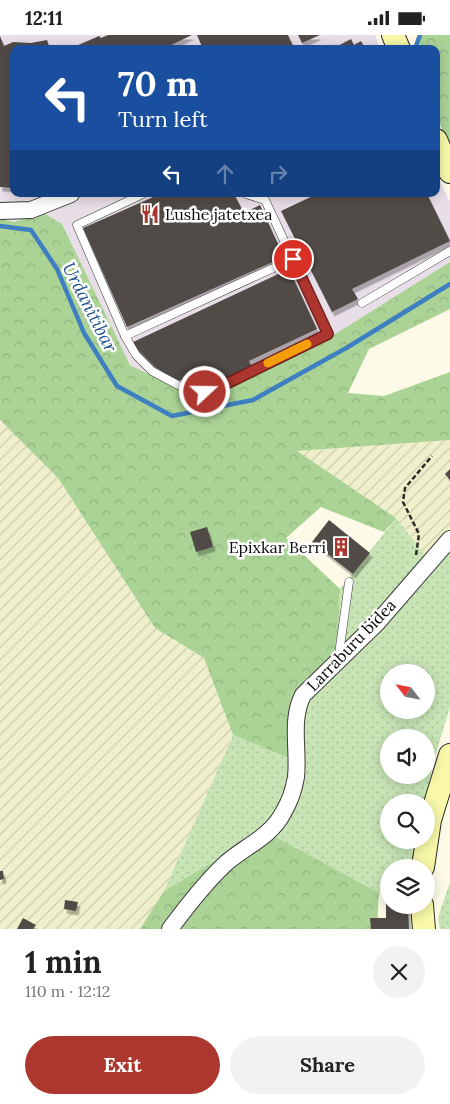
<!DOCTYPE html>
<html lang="en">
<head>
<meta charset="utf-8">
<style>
  body { margin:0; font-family:Lora,serif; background:#f2f2f2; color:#222; height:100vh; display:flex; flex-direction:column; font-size:19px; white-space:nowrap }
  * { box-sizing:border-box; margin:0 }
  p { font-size:16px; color:#767676 }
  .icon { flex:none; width:28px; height:28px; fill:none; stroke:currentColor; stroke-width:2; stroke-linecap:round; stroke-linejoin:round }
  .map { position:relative; height:894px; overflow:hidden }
  .details { display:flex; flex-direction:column; background:#fff; flex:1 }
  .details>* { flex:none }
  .top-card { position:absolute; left:10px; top:10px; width:430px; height:152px; border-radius:10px; box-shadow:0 2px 12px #0003; background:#1a4fa0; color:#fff; overflow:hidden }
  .needle { width:32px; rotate:302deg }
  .buttons { position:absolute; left:380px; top:629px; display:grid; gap:10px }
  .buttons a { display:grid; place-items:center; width:55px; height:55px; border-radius:50%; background:#fff; box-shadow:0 2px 12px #0003; font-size:25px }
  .pin { position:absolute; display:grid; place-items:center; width:42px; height:42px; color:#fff; margin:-21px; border:2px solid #fff; border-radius:50%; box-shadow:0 1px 5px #0007 }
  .me { position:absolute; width:55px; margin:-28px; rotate:69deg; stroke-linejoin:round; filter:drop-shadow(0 0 4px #0008) }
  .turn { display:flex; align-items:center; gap:18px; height:105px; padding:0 25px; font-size:22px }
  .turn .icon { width:65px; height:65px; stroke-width:2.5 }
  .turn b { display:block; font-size:35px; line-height:42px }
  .lanes { display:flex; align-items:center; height:48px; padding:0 25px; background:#0003; justify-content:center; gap:25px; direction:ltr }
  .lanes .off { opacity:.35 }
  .round { display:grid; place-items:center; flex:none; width:52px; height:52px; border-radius:26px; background:#f2f2f2 }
  .summary { display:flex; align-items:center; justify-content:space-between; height:85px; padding:0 25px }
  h1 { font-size:30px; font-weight:800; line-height:38px }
  .action { display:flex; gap:10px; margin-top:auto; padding:10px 25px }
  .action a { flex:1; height:58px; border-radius:30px; background:#ad362e; color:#fff; font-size:20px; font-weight:800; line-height:58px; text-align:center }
  .action a+a { background:#f2f2f2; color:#222 }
  .status { display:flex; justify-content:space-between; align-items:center; height:35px; padding:0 25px; background:#fff; direction:ltr }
  .status svg { height:14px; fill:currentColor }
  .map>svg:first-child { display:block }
  .industrial { fill:#e8dee8 }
  .farmland { fill:url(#farmland-furrows) }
  .grass { fill:url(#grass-dots); fill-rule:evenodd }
  .forest { fill:url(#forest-crowns) }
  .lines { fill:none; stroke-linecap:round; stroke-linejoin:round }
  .stream { stroke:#3e7fc1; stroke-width:4.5 }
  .building { fill:#514c47; filter:url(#shadow) }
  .lane-casing { stroke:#3c3c3c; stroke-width:9 }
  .street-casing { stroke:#3c3c3c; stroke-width:18 }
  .secondary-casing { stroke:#2b2b2b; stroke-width:24 }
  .path { stroke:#2b2b2b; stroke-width:2.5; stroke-dasharray:5 2.5; stroke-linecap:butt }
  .lane { stroke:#fff; stroke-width:8 }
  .street { stroke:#fff; stroke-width:16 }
  .secondary { stroke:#f8f8a8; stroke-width:22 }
  .route-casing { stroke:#70231e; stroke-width:12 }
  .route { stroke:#ad362e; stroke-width:9 }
  .slow { stroke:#f59e0b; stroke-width:9 }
  .labels { text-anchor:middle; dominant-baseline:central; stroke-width:5; stroke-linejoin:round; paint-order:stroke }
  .poi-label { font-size:16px; fill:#090909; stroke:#fff; text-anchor:start }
  .street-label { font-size:16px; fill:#090909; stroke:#fff }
  .water-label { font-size:18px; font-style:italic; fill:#1f528f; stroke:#fff }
</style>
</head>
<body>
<div class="status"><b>12:11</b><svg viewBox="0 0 49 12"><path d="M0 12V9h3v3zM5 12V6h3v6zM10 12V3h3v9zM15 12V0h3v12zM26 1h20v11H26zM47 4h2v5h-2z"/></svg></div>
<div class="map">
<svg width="450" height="894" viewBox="0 0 450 894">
  <defs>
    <pattern id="farmland-furrows" width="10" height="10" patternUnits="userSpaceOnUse" patternTransform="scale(1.25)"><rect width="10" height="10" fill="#eff0cb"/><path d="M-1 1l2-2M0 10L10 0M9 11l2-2" fill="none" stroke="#ccccad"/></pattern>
    <pattern id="grass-dots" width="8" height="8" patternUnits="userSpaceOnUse" patternTransform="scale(1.25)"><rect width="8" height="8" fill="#c8e4b5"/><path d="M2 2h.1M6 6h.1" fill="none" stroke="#aac29a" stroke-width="1.8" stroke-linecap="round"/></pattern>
    <pattern id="forest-crowns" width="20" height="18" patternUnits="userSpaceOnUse" patternTransform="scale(1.25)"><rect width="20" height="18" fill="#abd396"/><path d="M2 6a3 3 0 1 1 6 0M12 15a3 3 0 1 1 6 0" fill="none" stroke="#92b480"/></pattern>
    <filter id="shadow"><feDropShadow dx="2.5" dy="4.5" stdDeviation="0" flood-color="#0004"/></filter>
  </defs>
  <rect width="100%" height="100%" fill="#fdfbe8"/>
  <polygon class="industrial" points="0,0 375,0 381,14 14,14 14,159 436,159 436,138 450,167 450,227 324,306 199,364 130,330 62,189 44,178 13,187 0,183"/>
  <g class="farmland">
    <polygon points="2,387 58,443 155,593 204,623 233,700 164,856 140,894 0,894 0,390"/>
    <polygon points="450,405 450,509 430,526 396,483 296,416"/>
  </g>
  <g class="grass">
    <path d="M396,483L430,526L450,509V672L432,731L426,770V768H389V805H421L417,832H389V856L379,858L265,796L164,856L233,700L298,727L302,665L337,621L340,554ZM389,638H426V675H389ZM389,702H426V740H389Z"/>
    <polygon points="450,847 450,894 440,894 438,882"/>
  </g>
  <g class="forest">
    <polygon points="419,0 450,0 450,113 436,80 436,14 420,14"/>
    <polygon points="44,178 62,189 130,330 199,364 324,306 450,227 450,274 369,314 348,358 384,361 450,337 450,405 297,416 396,483 384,497 321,472 286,503 340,554 337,621 302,665 298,727 233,700 204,623 155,593 58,443 0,385 0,183 13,187"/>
    <polygon points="265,796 379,858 377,894 140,894 164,856"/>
  </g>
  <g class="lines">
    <g class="stream">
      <polyline points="415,14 420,0"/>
      <polyline points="0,191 31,195 57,234 84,298 117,351 172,381 253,365 348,312 450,249"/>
    </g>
  </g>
  <g class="building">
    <polygon points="108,0 192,0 163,14 69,14 99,1 101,3"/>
    <polygon points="197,0 288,0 293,11 286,14 203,14"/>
    <polygon points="298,0 320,0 302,8"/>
    <polygon points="0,1 4,11 13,7 31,8 47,5 50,14 14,14 14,153 0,152"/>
    <polygon points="351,4 354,10 361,6 365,13 332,14"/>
    <polygon points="160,159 234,159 244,178 260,170 284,222 127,292 83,193"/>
    <polygon points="317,159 427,159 450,206 352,254 358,264 332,277 281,176"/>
    <polygon points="289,234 317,294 249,326 252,332 221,346 200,349 174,344 155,332 131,308"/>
    <polygon points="450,434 450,445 445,439"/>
    <polygon points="329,485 370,518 353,539 312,507"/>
    <polygon points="207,492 213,512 196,517 190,497"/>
    <polygon points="0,836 3,836 4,844 0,845"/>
    <polygon points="65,865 78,867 76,876 64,874"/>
    <polygon points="386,867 389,867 389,870 408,870 409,894 371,894 370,883 386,883"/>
    <polygon points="23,883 36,890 33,894 17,894"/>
  </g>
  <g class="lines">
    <g class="lane-casing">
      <g id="lane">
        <polyline points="143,159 77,190 125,301 136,320 152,336 178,350 205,357 228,348 328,299 265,165 246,159"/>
        <polyline points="362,268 450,216"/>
        <polyline points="125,301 293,224"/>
        <polyline points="339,619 349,547"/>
      </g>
    </g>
    <g class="street-casing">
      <g id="street">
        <polyline points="0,176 31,175 71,159"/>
        <path d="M170,894C187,871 203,850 224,830C243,812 270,803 283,778C289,768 294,754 296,742C299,715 290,685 303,660L377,588L450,504"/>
      </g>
    </g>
    <g class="secondary-casing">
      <g id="secondary">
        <polyline points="393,0 399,14"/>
        <polyline points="436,105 450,137"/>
        <polyline points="423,832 430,785 450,720"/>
        <polyline points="422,870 424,894"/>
      </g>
    </g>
    <polyline class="path" points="416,520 419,499 403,467 405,453 432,421"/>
    <use href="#lane" class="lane"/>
    <use href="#street" class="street"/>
    <use href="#secondary" class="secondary"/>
  </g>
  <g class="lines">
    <g class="route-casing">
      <polyline id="route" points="205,357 228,348 328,299 293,224"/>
    </g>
    <use href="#route" class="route"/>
    <polyline class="slow" points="268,328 307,309"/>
  </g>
  <defs>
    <g id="restaurant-bare" transform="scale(1.5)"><path d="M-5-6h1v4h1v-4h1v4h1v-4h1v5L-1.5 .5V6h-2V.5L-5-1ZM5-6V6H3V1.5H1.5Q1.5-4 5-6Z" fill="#ad362e" stroke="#fff" stroke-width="2.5" paint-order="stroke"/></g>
    <g id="building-bare" transform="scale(1.5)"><path d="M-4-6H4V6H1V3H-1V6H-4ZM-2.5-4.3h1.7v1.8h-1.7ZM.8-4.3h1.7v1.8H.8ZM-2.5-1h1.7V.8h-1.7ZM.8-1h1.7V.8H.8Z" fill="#ad362e" stroke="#fff" stroke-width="2.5" paint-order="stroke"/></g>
  </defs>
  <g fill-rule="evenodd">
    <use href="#restaurant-bare" x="150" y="179"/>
    <use href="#building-bare" x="341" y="512"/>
  </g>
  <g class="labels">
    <g class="poi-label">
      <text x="165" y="179">Lushe jatetxea</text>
      <text x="326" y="512" text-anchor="end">Epixkar Berri</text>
    </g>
    <g class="street-label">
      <text transform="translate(351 610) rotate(-46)">Larraburu bidea</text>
    </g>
    <g class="water-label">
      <text transform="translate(90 272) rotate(63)">Urdanitibar</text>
    </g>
  </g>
</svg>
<div class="buttons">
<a><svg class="needle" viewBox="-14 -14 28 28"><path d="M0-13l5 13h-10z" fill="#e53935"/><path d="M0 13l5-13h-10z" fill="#767676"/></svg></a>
<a><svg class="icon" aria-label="sound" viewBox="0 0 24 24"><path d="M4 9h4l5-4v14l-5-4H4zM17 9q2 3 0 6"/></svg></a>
<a><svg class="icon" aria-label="search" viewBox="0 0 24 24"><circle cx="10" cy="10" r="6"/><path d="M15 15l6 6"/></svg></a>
<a><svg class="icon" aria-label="layers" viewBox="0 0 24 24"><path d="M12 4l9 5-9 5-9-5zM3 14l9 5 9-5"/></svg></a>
</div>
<div class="pin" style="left:293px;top:224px;background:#d93025"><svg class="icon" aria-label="arrive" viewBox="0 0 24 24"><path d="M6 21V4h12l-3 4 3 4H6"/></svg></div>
<svg class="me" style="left:205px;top:357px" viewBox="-20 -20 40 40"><circle r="17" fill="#ad362e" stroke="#fff" stroke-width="3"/><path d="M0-11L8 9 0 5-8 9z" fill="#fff"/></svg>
<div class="top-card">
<div class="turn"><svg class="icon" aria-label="left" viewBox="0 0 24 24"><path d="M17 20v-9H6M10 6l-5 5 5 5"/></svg><div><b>70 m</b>Turn left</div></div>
<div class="lanes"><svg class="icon" aria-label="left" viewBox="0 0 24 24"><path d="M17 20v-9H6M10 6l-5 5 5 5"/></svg><svg class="icon off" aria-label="ahead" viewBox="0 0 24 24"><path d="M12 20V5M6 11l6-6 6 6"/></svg><svg class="icon off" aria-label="right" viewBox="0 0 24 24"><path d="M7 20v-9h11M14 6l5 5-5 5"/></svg></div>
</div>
</div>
<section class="details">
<div class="summary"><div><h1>1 min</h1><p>110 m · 12:12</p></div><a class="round"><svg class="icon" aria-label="close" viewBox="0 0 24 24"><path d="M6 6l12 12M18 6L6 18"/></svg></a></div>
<div class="action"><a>Exit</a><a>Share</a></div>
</section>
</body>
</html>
